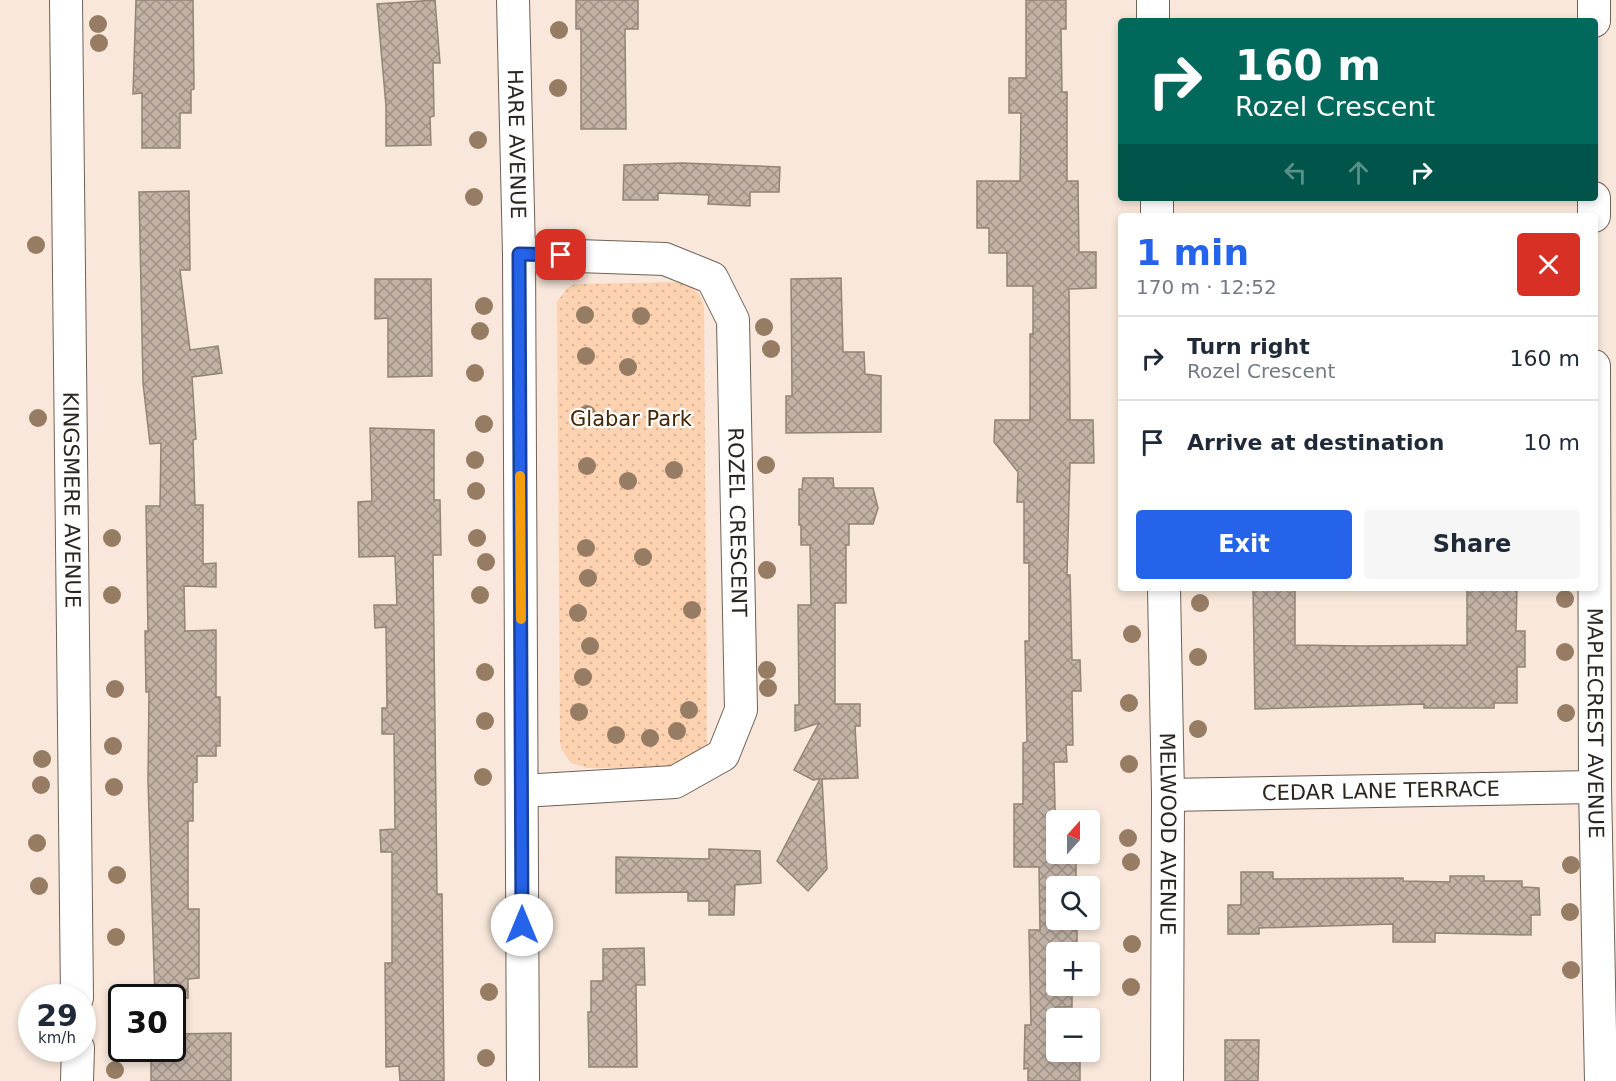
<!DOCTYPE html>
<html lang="en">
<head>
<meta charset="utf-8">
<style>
  body { margin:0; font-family:"DejaVu Sans",sans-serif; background:#f6f6f7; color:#1f2937; height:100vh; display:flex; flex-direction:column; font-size:22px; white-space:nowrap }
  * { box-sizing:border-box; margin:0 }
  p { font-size:20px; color:#747a83 }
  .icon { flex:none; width:33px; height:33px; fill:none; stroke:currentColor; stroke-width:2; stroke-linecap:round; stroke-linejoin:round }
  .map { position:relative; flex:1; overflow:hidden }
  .details { position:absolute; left:1118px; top:213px; width:480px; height:378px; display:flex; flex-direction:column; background:#fff; border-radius:6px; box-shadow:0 3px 9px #0003 }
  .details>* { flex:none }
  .guide { position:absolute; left:1118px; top:18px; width:480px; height:183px; border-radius:6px; box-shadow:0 3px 9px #0003; background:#00695c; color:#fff; overflow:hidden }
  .needle { width:39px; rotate:21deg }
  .tools { position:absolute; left:1046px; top:810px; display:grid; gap:12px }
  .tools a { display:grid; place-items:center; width:54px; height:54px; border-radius:6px; background:#fff; box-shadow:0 3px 9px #0003; font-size:30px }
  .speed { position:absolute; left:18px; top:984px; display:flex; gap:12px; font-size:30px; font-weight:700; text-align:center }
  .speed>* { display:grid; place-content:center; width:78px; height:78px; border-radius:50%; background:#fff; box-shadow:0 3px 9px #0003; line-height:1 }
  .speed small { font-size:15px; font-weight:400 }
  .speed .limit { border:3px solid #111; border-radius:9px; background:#fff; color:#111 }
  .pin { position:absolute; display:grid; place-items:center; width:51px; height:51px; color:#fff; margin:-26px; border-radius:12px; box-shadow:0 3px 9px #0006 }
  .me { position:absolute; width:66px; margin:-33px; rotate:0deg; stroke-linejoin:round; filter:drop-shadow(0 0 4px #0008) }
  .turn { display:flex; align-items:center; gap:21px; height:126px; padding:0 18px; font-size:27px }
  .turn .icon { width:78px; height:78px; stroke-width:2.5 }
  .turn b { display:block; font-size:42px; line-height:51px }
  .lanes { display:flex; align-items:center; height:57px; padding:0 18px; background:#0003; justify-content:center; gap:30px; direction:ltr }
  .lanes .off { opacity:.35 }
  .round { display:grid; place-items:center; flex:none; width:63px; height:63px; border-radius:6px; background:#f6f6f7 }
  .headline { display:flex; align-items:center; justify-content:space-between; height:102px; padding:0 18px }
  h1 { font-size:36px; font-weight:800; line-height:45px; color:#2563eb }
  .action { display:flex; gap:12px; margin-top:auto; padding:12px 18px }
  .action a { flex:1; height:69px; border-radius:6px; background:#2563eb; color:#fff; font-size:24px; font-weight:800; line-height:69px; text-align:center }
  .action a+a { background:#f6f6f7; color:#1f2937 }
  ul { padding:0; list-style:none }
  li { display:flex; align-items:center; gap:18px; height:84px; padding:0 18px; border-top:2px solid #e0e1e3 }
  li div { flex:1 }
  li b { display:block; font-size:22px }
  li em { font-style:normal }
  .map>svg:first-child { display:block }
  .park { fill:url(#park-dots) }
  .building { fill:url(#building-cross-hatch); stroke:#938478; stroke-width:1.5 }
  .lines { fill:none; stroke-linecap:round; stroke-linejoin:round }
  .street-casing { stroke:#706257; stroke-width:34 }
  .street { stroke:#fff; stroke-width:32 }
  .tree { fill:#977c64 }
  .route-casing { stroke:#184099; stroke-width:15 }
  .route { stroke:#2563eb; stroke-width:10 }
  .slow { stroke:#f59e0b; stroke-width:10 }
  .labels { text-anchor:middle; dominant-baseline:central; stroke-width:4.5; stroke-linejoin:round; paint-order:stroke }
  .street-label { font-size:21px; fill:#2b2520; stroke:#fff }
  .park-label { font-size:21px; fill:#482503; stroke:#fff }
</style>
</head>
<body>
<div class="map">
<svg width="1616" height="1081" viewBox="0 0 1616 1081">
  <defs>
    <pattern id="park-dots" width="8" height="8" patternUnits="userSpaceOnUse" patternTransform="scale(1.5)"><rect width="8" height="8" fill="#fdd2b1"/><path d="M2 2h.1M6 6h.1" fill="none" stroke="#d9b498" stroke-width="1.8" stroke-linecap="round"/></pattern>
    <pattern id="building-cross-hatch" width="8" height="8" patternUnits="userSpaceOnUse" patternTransform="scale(1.5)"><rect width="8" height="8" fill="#c3b3a7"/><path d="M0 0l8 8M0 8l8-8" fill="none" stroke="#9f9188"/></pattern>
  </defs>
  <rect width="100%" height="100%" fill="#f8e7da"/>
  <path class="park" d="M677,282C693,285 702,293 704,309L707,747L680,768H588L571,763L561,749L560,740L557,302L567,288L575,284Z"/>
  <g class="building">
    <polygon points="136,0 193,0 194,89 191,90 191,113 180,113 180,148 142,148 142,93 133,94"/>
    <polygon points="435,0 440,63 433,63 434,116 430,117 431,145 386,146 386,106 377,4"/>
    <polygon points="576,0 638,0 638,29 625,29 626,129 581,129 581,29 576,29"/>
    <polygon points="1026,0 1066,0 1066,29 1061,29 1062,92 1067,92 1067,181 1078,181 1079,252 1096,252 1096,288 1069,289 1070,420 1093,420 1094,463 1070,463 1067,575 1070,575 1072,660 1080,660 1081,691 1072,691 1073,745 1066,745 1067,762 1054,762 1056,854 1076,854 1076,886 1056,886 1056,920 1072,920 1072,930 1077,930 1077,952 1056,952 1056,986 1078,986 1078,990 1072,990 1072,1007 1056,1007 1056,1052 1080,1052 1080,1081 1028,1081 1028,1068 1024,1069 1025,1025 1031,1025 1029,930 1040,930 1039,867 1014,867 1014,804 1023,804 1023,743 1027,742 1025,641 1029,641 1029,563 1024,563 1024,502 1017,502 1018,472 994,442 995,420 1030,420 1030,334 1033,334 1033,286 1007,286 1007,253 989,253 989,228 977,228 977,181 1020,181 1021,113 1009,113 1009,78 1026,78"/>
    <polygon points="683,163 780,167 779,192 750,192 750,206 708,204 709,195 658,193 658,200 623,200 624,165"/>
    <polygon points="189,191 190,270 180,270 190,350 218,346 222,373 192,377 196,439 193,440 195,505 203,505 203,564 216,563 216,587 184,586 185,631 216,630 216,697 220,697 220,746 216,746 216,756 197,756 197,782 193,783 193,821 188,821 188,909 199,909 199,978 188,979 188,998 155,998 148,781 149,692 146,692 145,631 148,631 146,506 160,506 161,443 150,444 143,383 139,192"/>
    <polygon points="841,278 843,352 864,352 865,374 881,376 881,432 786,433 786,396 792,396 791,279"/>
    <polygon points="375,279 431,279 432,376 388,377 388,318 375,319"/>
    <polygon points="370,428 434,430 434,500 440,500 441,555 433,555 437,894 442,894 444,1081 400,1081 399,1066 386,1067 385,963 392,963 392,852 381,852 380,830 395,829 394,734 382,734 382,708 387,708 386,627 375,628 374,605 397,605 395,556 359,557 358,502 372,501"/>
    <polygon points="803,478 833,478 834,488 873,488 878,508 873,524 849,524 849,545 846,545 846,603 835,603 835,704 860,704 860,726 855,726 858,778 822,779 827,869 808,891 777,861 820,779 813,780 794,770 819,723 795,731 795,705 799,705 798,605 811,605 810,545 801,545 801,525 799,525 799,489 802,489"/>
    <polygon points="1253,588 1295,588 1295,645 1361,646 1467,645 1467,588 1517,588 1516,631 1525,631 1525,667 1517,667 1517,703 1494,703 1494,708 1424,708 1424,704 1255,709"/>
    <polygon points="709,849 760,851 761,883 735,885 734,915 709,915 709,901 688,901 688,892 616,893 616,857 709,859"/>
    <polygon points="1241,872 1273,872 1273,879 1403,878 1403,881 1450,882 1450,876 1484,876 1484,881 1522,881 1522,887 1539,888 1540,915 1531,915 1531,935 1435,933 1435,942 1393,942 1393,924 1259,928 1259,934 1228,934 1228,905 1241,905"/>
    <polygon points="644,948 645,985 636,985 637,1067 589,1067 588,1012 591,1012 591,981 603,981 603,949"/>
    <polygon points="231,1033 231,1081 151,1081 151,1048 172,1048 172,1034"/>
    <polygon points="1225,1040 1259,1040 1258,1081 1225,1081"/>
  </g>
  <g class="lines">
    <g class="street-casing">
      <g id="street">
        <path id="s1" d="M66,0L77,998"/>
        <path id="s2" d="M513,0L519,254L523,1081"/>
        <polyline points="1153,0 1153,21"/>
        <polyline points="1594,0 1594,21"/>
        <polyline points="1157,198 1157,216"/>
        <polyline points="1594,198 1594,216"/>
        <path id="s3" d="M519,254L665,259L712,278L733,320L741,710L723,755L675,782L522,791"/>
        <path id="s4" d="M1594,366L1595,787L1601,1081"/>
        <path id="s5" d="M1164,588L1168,795L1167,1081"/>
        <path id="s6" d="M1168,795L1595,787"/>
        <polyline points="77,1081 78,1048"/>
      </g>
    </g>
    <use href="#street" class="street"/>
  </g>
  <g class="tree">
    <circle cx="98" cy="24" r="9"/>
    <circle cx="559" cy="30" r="9"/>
    <circle cx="99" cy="43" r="9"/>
    <circle cx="558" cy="88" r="9"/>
    <circle cx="478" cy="140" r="9"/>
    <circle cx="474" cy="197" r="9"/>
    <circle cx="36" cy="245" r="9"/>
    <circle cx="484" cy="306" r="9"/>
    <circle cx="585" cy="315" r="9"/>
    <circle cx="641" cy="316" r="9"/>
    <circle cx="764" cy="327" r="9"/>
    <circle cx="480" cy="331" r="9"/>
    <circle cx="771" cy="349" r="9"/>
    <circle cx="586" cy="356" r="9"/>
    <circle cx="628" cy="367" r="9"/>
    <circle cx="475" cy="373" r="9"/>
    <circle cx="587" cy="414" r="9"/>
    <circle cx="38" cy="418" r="9"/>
    <circle cx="484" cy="424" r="9"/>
    <circle cx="475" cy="460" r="9"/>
    <circle cx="766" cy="465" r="9"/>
    <circle cx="587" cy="466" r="9"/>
    <circle cx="674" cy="470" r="9"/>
    <circle cx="628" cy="481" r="9"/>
    <circle cx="476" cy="491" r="9"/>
    <circle cx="112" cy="538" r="9"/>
    <circle cx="477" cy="538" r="9"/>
    <circle cx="586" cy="548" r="9"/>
    <circle cx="643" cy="557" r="9"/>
    <circle cx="486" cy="562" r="9"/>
    <circle cx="767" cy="570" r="9"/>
    <circle cx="588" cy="578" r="9"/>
    <circle cx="112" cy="595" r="9"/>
    <circle cx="480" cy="595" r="9"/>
    <circle cx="1565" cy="599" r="9"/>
    <circle cx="1200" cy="603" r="9"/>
    <circle cx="692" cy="610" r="9"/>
    <circle cx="578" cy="613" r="9"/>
    <circle cx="1132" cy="634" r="9"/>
    <circle cx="590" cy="646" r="9"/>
    <circle cx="1565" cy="652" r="9"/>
    <circle cx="1198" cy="657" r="9"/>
    <circle cx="767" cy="670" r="9"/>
    <circle cx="485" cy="672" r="9"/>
    <circle cx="583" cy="677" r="9"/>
    <circle cx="768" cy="688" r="9"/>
    <circle cx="115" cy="689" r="9"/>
    <circle cx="1129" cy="703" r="9"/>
    <circle cx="689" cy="710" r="9"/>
    <circle cx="579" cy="712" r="9"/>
    <circle cx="1566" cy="713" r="9"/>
    <circle cx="485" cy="721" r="9"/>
    <circle cx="1198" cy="729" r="9"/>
    <circle cx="677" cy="731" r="9"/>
    <circle cx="616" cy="735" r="9"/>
    <circle cx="650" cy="738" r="9"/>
    <circle cx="113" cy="746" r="9"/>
    <circle cx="42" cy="759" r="9"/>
    <circle cx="1129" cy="764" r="9"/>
    <circle cx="483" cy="777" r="9"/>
    <circle cx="41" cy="785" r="9"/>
    <circle cx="114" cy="787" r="9"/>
    <circle cx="1128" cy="838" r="9"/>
    <circle cx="37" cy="843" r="9"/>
    <circle cx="1131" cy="862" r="9"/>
    <circle cx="1571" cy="865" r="9"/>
    <circle cx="117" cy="875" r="9"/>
    <circle cx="39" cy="886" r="9"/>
    <circle cx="1570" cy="912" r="9"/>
    <circle cx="116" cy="937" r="9"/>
    <circle cx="1132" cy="944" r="9"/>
    <circle cx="1571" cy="970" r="9"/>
    <circle cx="1131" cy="987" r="9"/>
    <circle cx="489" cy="992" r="9"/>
    <circle cx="486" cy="1058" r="9"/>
    <circle cx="115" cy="1070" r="9"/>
  </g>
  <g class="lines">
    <g class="route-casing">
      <polyline id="route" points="522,925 519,254 561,255"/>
    </g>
    <use href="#route" class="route"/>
    <polyline class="slow" points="520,476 521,619"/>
  </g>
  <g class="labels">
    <g class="street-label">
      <text stroke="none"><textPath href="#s2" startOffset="144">HARE AVENUE</textPath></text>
      <text stroke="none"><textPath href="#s1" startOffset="500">KINGSMERE AVENUE</textPath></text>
      <text stroke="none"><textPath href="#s3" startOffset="446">ROZEL CRESCENT</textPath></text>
      <text stroke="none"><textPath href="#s4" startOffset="357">MAPLECREST AVENUE</textPath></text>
      <text stroke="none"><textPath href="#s6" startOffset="213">CEDAR LANE TERRACE</textPath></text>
      <text stroke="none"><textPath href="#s5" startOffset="246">MELWOOD AVENUE</textPath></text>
    </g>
    <g class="park-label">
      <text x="631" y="419">Glabar Park</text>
    </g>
  </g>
</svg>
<div class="tools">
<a><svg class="needle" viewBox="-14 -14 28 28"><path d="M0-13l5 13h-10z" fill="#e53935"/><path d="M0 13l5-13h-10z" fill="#747a83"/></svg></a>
<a><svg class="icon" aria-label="search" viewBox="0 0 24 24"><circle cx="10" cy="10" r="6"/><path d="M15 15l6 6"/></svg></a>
<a>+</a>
<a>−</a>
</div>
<div class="speed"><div>29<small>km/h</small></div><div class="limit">30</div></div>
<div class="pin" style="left:561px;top:255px;background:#d93025"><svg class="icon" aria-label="arrive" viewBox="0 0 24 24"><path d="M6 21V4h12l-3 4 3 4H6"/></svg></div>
<svg class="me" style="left:522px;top:925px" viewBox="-20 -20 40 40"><circle r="19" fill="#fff"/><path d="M0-13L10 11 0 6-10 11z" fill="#2563eb"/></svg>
<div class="guide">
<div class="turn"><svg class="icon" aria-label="right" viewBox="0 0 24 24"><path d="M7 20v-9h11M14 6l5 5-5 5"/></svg><div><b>160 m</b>Rozel Crescent</div></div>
<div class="lanes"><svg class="icon off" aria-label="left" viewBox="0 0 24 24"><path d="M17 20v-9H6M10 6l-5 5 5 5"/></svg><svg class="icon off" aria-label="ahead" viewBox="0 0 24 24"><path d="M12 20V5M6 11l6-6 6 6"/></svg><svg class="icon" aria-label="right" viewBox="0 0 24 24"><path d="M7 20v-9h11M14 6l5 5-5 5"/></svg></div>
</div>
<section class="details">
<div class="headline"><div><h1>1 min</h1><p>170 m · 12:52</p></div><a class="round" style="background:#d93025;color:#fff"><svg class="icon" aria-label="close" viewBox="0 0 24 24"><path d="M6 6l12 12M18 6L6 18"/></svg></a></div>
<ul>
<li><svg class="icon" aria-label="right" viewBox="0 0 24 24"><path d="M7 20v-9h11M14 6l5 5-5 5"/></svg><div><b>Turn right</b><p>Rozel Crescent</p></div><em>160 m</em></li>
<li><svg class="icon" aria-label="arrive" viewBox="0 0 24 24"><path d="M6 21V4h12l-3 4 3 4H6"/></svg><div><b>Arrive at destination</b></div><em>10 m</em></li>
</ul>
<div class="action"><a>Exit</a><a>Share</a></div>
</section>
</div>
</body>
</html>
